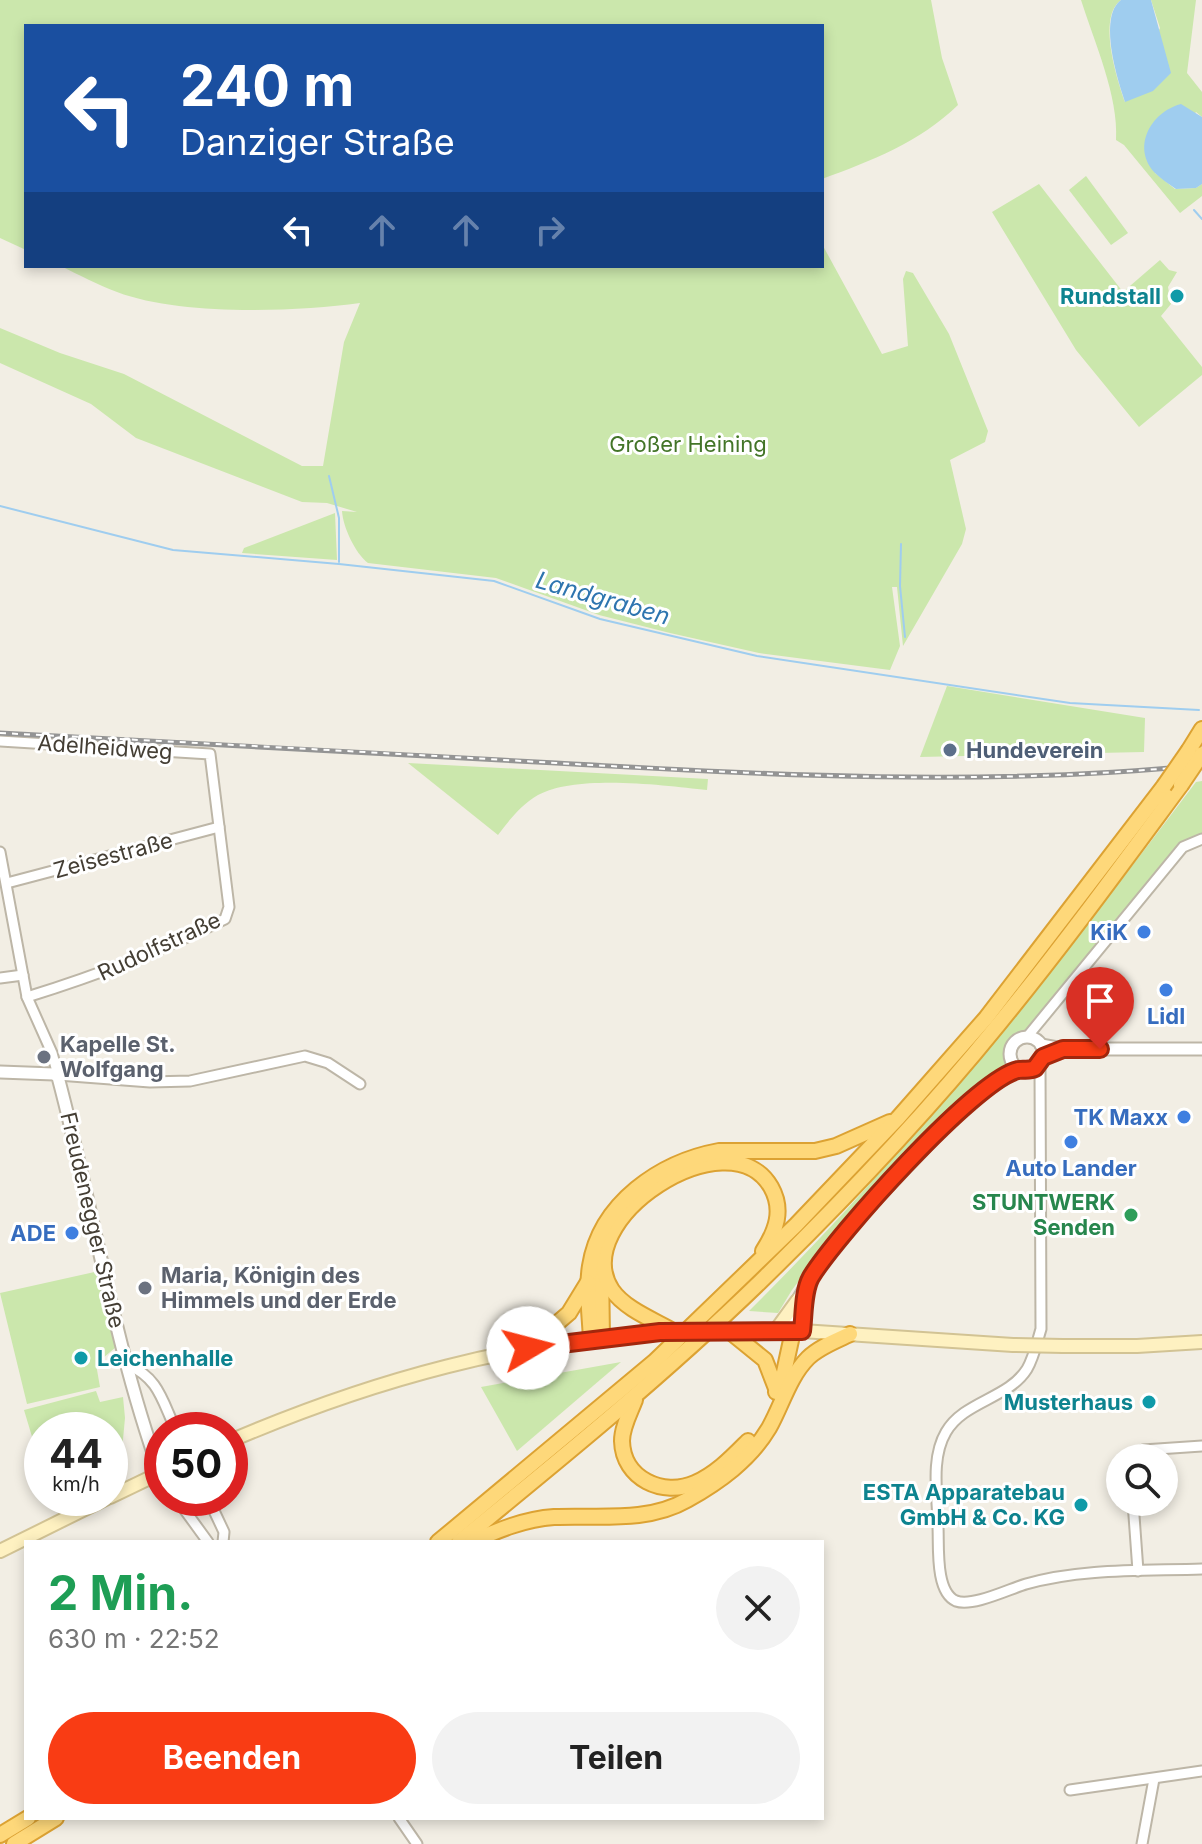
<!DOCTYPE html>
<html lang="de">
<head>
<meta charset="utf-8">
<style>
  body { margin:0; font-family:Inter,sans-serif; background:#f2f2f2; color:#222; height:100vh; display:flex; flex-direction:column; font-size:30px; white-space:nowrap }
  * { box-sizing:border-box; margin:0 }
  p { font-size:26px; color:#767676 }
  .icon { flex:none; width:44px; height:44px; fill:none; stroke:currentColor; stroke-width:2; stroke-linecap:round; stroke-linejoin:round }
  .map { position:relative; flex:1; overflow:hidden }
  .details { position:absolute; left:24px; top:1540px; width:800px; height:280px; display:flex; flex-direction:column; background:#fff; border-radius:0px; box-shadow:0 4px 12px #0003 }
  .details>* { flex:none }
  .hud { position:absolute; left:24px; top:24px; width:800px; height:244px; border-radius:0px; box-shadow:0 4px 12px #0003; background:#1a4fa0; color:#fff; overflow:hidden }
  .fabs { position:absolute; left:1106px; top:1444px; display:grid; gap:16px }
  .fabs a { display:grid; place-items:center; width:72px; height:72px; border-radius:50%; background:#fff; box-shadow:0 4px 12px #0003; font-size:40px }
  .speed { position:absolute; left:24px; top:1412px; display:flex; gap:16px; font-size:40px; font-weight:700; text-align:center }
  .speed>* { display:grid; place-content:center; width:104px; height:104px; border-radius:50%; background:#fff; box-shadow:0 4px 12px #0003; line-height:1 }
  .speed small { font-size:20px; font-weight:400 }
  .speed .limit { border:12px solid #d22; background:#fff; color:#111 }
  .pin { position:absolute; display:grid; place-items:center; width:68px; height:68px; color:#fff; margin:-82px -34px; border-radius:50% 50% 50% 0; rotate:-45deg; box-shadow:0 0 8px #0007 }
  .pin .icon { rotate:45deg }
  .me { position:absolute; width:88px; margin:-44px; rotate:82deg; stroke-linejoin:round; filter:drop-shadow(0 0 6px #0008) }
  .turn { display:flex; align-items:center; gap:28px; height:168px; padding:0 24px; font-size:36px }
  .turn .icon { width:104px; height:104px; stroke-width:2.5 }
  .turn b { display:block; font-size:56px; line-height:68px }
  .lanes { display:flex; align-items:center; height:76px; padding:0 24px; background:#0003; justify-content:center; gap:40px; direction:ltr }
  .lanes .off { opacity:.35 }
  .round { display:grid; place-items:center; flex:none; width:84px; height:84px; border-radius:42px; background:#f2f2f2 }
  .summary { display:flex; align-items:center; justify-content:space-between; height:136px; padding:0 24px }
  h1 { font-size:48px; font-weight:700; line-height:60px; color:#1e9e55 }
  .action { display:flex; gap:16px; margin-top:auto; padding:16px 24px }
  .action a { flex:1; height:92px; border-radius:48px; background:#f93c14; color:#fff; font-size:32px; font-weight:700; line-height:92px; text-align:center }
  .action a+a { background:#f2f2f2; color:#222 }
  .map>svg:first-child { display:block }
  .green { fill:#cbe7ac }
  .water { fill:#9fcdef }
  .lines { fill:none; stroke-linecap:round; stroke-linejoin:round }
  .stream { stroke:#9fcdef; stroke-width:2 }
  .minor-casing { stroke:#bdb6a7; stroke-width:13 }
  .tertiary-casing { stroke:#bdb6a7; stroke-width:15 }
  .secondary-casing { stroke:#d2c394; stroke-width:16 }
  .trunk-casing { stroke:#dca233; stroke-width:18 }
  .minor { stroke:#fff; stroke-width:9 }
  .tertiary { stroke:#fff; stroke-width:11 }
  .secondary { stroke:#fef1c1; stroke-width:12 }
  .trunk { stroke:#fed87a; stroke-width:14 }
  .rail-casing { stroke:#949494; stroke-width:5 }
  .rail { stroke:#fff; stroke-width:2; stroke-dasharray:6; stroke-linecap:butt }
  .secondary-bridge-casing { stroke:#d2c394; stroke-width:16; stroke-linecap:butt }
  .trunk-bridge-casing { stroke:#dca233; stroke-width:18; stroke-linecap:butt }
  .secondary-bridge { stroke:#fef1c1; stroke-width:12 }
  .trunk-bridge { stroke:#fed87a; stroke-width:14 }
  .route-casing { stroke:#a2270d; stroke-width:20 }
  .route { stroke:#f93c14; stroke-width:14 }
  .culture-dot { fill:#0f9aa8; stroke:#fff; stroke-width:3 }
  .service-dot { fill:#5c6f8a; stroke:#fff; stroke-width:3 }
  .shop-dot { fill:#3f7fe0; stroke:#fff; stroke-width:3 }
  .worship-dot { fill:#6b7280; stroke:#fff; stroke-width:3 }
  .leisure-dot { fill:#2e9e5b; stroke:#fff; stroke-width:3 }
  .labels { text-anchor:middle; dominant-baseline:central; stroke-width:6; stroke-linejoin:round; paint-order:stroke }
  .culture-label { font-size:22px; font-weight:bold; fill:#0d838f; stroke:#fff; text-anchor:end }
  .park-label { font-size:22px; fill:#437528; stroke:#fff }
  .street-label { font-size:22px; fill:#443e34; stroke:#fff }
  .service-label { font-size:22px; font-weight:bold; fill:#4e5e75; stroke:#fff; text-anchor:start }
  .shop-label { font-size:22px; font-weight:bold; fill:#366cbe; stroke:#fff; text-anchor:end }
  .worship-label { font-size:22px; font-weight:bold; fill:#5b616d; stroke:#fff; text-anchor:start }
  .leisure-label { font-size:22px; font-weight:bold; fill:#27864d; stroke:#fff; text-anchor:end }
  .water-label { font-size:24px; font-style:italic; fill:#2e75af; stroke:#fff }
</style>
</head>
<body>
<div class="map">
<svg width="1202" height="1844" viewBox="0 0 1202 1844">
  <rect width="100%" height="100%" fill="#f2eee4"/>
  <g class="green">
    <path d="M0,0H931L942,58L958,105C920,142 871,161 822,179V26H26V250L0,238Z"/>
    <path d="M1081,0H1121C1097,17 1117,79 1125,102L1160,28L1151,0H1196L1187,73L1202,92V117L1196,112L1155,173L1175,189L1196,188L1202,184V196L1180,213L1124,145L1116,140C1119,97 1094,41 1081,0Z"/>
    <polygon points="1086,176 1128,233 1111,245 1069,190"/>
    <polygon points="1039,184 1123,292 1160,260 1169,270 1177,272 1168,287 1171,304 1161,316 1202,367 1202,375 1139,427 1076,350 992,212"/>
    <path d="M822,244L882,354L908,346L903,279L906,271L913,273L949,334L988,431L985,442L950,460L966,529L962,544L903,646L897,587H892L900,646L890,670L759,653L670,633L599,615L496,578L368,563C355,553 343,527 342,511L357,512L327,503L302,502L136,438L91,404L0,363V328L60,353L124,374L302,466H323L344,342L360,303C293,312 180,316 117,292C98,285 79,275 61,266H822Z"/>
    <polygon points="335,513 337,560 242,553 244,548"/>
    <polygon points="947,686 1145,718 1144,752 920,757"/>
    <path d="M408,763L708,779L707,790C663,785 576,774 538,795C521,805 510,819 498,835Z"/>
    <path d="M1202,781V834L1192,838L1181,846L1026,1032L1013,1038L1010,1044V1056L994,1082L973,1094L883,1181L838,1229L792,1290L778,1313L749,1311C913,1148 1057,966 1196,782Z"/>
    <polygon points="99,1271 116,1347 96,1364 100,1387 27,1404 0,1293"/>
    <polygon points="621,1362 517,1451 481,1387"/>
    <polygon points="96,1391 100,1402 123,1397 125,1418 122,1450 110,1462 110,1430 42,1430 42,1470 24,1410"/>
  </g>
  <g class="water">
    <path d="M1121,0H1151L1171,73L1153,91L1125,102C1117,79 1098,17 1121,0Z"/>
    <path d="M1181,104L1202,117V184L1196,188L1176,189C1169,184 1161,179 1155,173C1131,147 1151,112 1181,104Z"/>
  </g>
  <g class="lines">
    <g class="stream">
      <polyline points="1194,210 1202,219"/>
      <polyline points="329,476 339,518 339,562"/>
      <polyline points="0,506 173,550 339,564 494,581 600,619 757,656 1070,703 1199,710"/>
      <polyline points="901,544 900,586 905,637"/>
    </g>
    <g class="minor-casing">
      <g id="minor">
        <path d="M0,741L210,754L229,907L225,919C161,951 95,976 27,997"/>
        <polyline points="0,852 27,997 52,1053 58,1075 150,1082 190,1081 305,1056 328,1063 360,1084"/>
        <polyline points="7,883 219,827"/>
        <polyline points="0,978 23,975"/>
        <polyline points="1027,1037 1183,847 1202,839"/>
        <path d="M1040,1065L1041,1329C1037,1342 1034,1357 1027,1369C1008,1399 964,1401 946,1432C930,1459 938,1497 938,1527C939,1546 935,1592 956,1601C973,1607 1009,1589 1026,1584C1082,1568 1144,1571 1202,1569"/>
        <path d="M128,1365C159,1378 162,1401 176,1430"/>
        <polyline points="1134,1458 1143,1450 1202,1446"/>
        <polyline points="176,1498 208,1542"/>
        <polyline points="208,1498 224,1532 223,1542"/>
        <polyline points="1133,1502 1138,1571"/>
        <polyline points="1070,1790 1202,1771"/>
        <polyline points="399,1818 417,1844"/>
        <polyline points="1142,1844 1154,1779"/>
      </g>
    </g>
    <g class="tertiary-casing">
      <g id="tertiary">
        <circle cx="1027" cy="1054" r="17"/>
        <polyline points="1041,1045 1063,1049 1202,1049"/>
        <path d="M0,1072L54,1074L58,1077C93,1208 114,1345 160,1473"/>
        <polyline points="793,1331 797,1301 810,1279 845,1232 970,1100 1019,1069"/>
        <polyline points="802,1331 808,1288"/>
      </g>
    </g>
    <g class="secondary-casing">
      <g id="secondary">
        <polyline points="728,1330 802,1331 1013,1345"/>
        <polyline points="776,1330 797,1301"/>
        <polyline points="1063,1346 1137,1346 1202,1342"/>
        <path d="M230,1441C375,1379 515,1341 673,1331"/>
        <polyline points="110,1497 162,1472"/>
        <polyline points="0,1551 107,1498"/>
      </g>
    </g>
    <g class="trunk-casing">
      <g id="trunk">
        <polyline points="1189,750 1202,729"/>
        <polyline points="601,1267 602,1338"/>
        <polyline points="728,1330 765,1360 777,1391"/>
        <path d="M673,1331C654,1320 625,1309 612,1290C566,1220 729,1114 771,1187C784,1210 776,1231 763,1251"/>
        <path d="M591,1340C590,1316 586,1290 590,1266C600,1203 660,1162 719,1151H815L836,1146L890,1122"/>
        <polyline points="528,1348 569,1313 588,1282"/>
        <polyline points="776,1392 783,1377 793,1331"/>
        <path d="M635,1400C630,1413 622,1427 622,1441C623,1479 663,1497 695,1483C716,1474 732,1457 748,1441"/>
        <polyline points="438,1542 654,1362 796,1225 898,1118 986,1018 1164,786"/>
        <path d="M459,1542C562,1458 665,1374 760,1282C843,1201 925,1115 998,1025C1062,947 1121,866 1181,785"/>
        <path d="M472,1542C498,1530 525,1519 554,1517C598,1515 647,1523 687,1500C719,1482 750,1460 769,1428C782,1405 789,1377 808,1358C819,1347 836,1341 850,1334"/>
        <polyline points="0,1835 28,1818"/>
        <polyline points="14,1844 56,1818"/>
      </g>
    </g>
    <use href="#minor" class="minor"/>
    <use href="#tertiary" class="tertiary"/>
    <use href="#secondary" class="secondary"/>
    <use href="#trunk" class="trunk"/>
    <g class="rail-casing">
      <path id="rail" d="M0,733C185,742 370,752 556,763C771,775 987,787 1202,765"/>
    </g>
    <use href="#rail" class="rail"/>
    <g class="secondary-bridge-casing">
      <g id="secondary-bridge">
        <polyline points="673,1331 728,1330"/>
        <polyline points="1013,1345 1063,1346"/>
      </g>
    </g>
    <g class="trunk-bridge-casing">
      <g id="trunk-bridge">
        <polyline points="1181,785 1202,754"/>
        <polyline points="1164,786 1189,750"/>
      </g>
    </g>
    <use href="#secondary-bridge" class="secondary-bridge"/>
    <use href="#trunk-bridge" class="trunk-bridge"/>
  </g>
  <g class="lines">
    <g class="route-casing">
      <path id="route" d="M528,1348L660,1332L802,1331C804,1315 803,1291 811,1277C836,1236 975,1080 1018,1070C1024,1069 1029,1071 1035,1068L1043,1057L1063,1049H1100"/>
    </g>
    <use href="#route" class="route"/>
  </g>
  <g class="culture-dot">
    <circle cx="1177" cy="296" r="8"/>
    <circle cx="81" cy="1358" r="8"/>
    <circle cx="1149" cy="1402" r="8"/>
    <circle cx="1081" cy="1505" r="8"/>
  </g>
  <circle class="service-dot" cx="950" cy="750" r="8"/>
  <g class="shop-dot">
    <circle cx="1144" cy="932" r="8"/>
    <circle cx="1166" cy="990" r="8"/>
    <circle cx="1184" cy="1117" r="8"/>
    <circle cx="1071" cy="1142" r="8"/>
    <circle cx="72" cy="1233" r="8"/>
  </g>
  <g class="worship-dot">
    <circle cx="44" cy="1057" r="8"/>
    <circle cx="145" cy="1288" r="8"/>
  </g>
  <circle class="leisure-dot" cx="1131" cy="1215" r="8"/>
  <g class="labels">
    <g class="culture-label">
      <text x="1161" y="296">Rundstall</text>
      <text x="97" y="1358" text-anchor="start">Leichenhalle</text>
      <text x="1133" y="1402">Musterhaus</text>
      <text x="1065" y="1492">ESTA Apparatebau<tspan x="1065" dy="25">GmbH &amp; Co. KG</tspan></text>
    </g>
    <g class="park-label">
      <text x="688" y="444">Großer Heining</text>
    </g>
    <g class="street-label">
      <text transform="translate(105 747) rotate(4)">Adelheidweg</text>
      <text transform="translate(113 855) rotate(-15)">Zeisestraße</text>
      <text transform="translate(159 946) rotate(-25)">Rudolfstraße</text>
      <text transform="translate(93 1220) rotate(77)">Freudenegger Straße</text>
    </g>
    <g class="service-label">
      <text x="966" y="750">Hundeverein</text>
    </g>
    <g class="shop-label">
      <text x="1128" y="932">KiK</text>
      <text x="1166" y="1016" text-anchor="middle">Lidl</text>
      <text x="1168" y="1117">TK Maxx</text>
      <text x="1071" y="1168" text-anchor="middle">Auto Lander</text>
      <text x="56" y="1233">ADE</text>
    </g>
    <g class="worship-label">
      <text x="60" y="1044">Kapelle St.<tspan x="60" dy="25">Wolfgang</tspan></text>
      <text x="161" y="1275">Maria, Königin des<tspan x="161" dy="25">Himmels und der Erde</tspan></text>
    </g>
    <g class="leisure-label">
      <text x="1115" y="1202">STUNTWERK<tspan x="1115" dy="25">Senden</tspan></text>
    </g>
    <g class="water-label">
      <text transform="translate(603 598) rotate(16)">Landgraben</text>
    </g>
  </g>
</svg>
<div class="fabs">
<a><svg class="icon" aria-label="search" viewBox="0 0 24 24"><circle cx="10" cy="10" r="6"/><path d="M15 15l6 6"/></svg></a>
</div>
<div class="speed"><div>44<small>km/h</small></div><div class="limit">50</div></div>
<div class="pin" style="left:1100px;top:1049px;background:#d93025"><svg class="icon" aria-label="arrive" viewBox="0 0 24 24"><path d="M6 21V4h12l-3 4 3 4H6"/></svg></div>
<svg class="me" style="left:528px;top:1348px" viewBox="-20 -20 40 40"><circle r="19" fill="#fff"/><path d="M0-13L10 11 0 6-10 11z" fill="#f93c14"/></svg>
<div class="hud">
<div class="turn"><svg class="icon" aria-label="left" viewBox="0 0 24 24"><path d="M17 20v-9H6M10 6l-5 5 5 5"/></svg><div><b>240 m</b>Danziger Straße</div></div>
<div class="lanes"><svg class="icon" aria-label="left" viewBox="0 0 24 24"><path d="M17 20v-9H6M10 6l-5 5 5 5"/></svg><svg class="icon off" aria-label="ahead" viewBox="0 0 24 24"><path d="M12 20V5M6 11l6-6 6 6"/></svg><svg class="icon off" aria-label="ahead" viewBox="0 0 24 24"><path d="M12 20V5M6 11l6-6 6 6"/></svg><svg class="icon off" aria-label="right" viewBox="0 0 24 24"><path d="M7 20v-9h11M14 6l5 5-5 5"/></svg></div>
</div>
<section class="details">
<div class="summary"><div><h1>2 Min.</h1><p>630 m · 22:52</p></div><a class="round"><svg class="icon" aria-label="close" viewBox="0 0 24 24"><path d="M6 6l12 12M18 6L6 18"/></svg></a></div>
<div class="action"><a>Beenden</a><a>Teilen</a></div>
</section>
</div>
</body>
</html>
